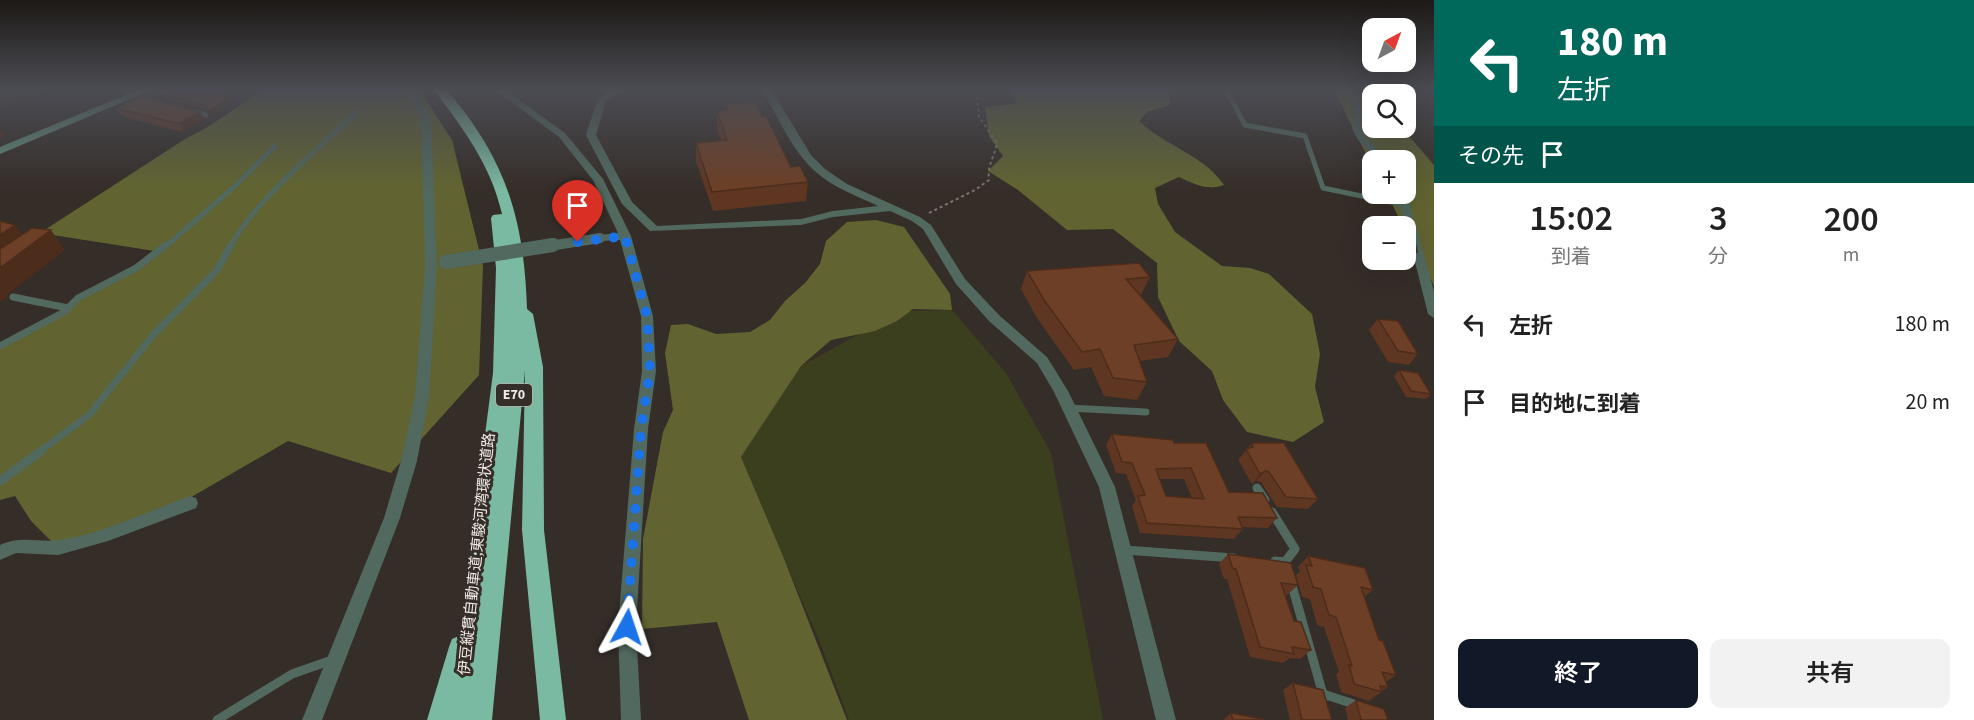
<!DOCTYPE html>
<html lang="ja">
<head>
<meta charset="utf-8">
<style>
  body { margin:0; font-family:"Source Sans 3","Noto Sans JP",sans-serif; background:#f2f2f2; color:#222; height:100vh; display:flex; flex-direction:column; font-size:22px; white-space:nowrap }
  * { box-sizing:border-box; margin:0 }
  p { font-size:20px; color:#767676 }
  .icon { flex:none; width:33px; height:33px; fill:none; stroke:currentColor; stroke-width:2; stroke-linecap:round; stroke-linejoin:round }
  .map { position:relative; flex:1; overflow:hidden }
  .drawer { display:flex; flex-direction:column; background:#fff; width:540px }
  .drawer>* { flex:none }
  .top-card { background:#00695c; color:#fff; overflow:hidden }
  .needle { width:39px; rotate:41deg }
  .fabs { position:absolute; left:1362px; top:18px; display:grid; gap:12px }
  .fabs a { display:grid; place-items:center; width:54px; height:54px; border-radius:12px; background:#fff; box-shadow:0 6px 24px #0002; font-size:30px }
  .pin { position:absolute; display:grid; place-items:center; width:51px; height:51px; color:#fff; margin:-62px -26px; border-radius:50% 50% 50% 0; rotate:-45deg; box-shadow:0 0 6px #0007 }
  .pin .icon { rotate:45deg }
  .me { position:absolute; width:66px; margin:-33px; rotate:5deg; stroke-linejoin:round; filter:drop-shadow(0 0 4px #0008) }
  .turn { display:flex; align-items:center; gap:21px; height:126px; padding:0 24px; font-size:27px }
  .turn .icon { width:78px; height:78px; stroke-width:2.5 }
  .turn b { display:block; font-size:42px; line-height:51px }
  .then { display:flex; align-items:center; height:57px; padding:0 24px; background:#0003; gap:12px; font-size:22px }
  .eta { display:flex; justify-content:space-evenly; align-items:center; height:102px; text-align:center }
  .eta b { font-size:36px; font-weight:600; line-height:42px }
  .cta { display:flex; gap:12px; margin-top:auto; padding:12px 24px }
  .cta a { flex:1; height:69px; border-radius:12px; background:#111827; color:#fff; font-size:24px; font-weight:600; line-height:69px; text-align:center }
  .cta a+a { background:#f2f2f2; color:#222 }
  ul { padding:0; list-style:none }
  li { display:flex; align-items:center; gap:18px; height:78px; padding:0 24px }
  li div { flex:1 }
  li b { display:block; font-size:22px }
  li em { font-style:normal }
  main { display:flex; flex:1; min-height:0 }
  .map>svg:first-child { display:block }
  .built { fill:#43352d }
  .green { fill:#3c3f1e }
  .forest { fill:#616430 }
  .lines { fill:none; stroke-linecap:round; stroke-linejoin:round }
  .path { stroke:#7b7470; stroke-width:2; stroke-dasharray:3 3; stroke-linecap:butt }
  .lane-far2 { stroke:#51695f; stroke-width:5 }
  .lane-far1 { stroke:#51695f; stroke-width:7 }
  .lane { stroke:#51695f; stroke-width:9 }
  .street { fill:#51695f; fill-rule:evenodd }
  .secondary { fill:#628a7a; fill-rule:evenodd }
  .highway { fill:#7bbaa2; fill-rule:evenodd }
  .street-bridge-far1 { stroke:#51695f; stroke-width:10 }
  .street-bridge { stroke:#51695f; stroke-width:14 }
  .wall { fill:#5e3621; fill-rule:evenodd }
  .shaded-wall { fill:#4c2c1b }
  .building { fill:#6d3f26; stroke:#4c2c1b; stroke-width:1.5; fill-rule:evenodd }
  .route { stroke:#1a73e8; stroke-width:10; stroke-dasharray:0 18 }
  .labels { text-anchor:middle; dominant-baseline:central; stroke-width:6; stroke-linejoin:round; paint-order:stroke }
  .shield { fill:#352d28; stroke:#b8b2ae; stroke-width:1.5 }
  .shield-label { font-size:14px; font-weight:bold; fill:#f0ebe8 }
  .street-label { font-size:15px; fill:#f0ebe8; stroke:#352d28 }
</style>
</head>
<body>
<main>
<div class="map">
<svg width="1434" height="720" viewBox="0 0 1434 720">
  <rect width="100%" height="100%" fill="#352d28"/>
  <polygon class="built" points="0,89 50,89 0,110"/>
  <polygon class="green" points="952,310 1006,373 1051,453 1103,720 849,720 821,645 741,457 801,366 861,333 910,311"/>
  <g class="forest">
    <path d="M265,89H419L452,140L483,266L479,375L391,473L288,441L181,503L58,548L31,521L15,496L0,500V346L161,252L40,233L185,139C214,126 238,105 265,89Z"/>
    <path d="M1011,89H1169L1170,105L1147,112L1139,121C1165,146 1204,155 1224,185C1207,191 1194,184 1179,177L1155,188L1158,204L1175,232L1222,266L1250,268L1269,274L1312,314L1320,354L1315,387L1324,422L1293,442L1247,432L1223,400L1212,371L1179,341L1158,297L1157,263L1113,229L1067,230L1018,190L988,171L1003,156L989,136L985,107L1017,103Z"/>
    <polygon points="1342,89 1363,89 1372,99 1372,128 1402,128 1434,165 1434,286 1406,226 1403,226 1387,194 1406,194 1406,160 1372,160 1372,166 1335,92"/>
    <polygon points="876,220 904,227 950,294 952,310 913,309 897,321 875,331 831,340 801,366 741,457 783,556 847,720 749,720 717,622 642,629 643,539 663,432 673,410 665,353 671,325 688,324 716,334 750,332 770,320 785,301 805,283 820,264 826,241 847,222"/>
  </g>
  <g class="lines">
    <path class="path" d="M929,213L975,190L989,180C987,165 994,158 997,143L979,117L977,96L973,89"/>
    <g class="lane-far2">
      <polyline points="1226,89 1245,125 1305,136 1323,188 1405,205"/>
      <polyline points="192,111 206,115"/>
      <polyline points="165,247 235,186 275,146"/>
      <path d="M230,247C257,198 316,151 357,112"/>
    </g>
    <g class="lane-far1">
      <polyline points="13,297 68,308"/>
      <polyline points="0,346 64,312 78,298 136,268 166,245"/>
      <polyline points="1069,408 1146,412"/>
      <polyline points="39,452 89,415 154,334 217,270 231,245"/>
    </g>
    <g class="lane">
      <polyline points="0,481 41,451"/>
      <polyline points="1257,488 1265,500"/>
      <polyline points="1272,512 1295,549 1285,562 1275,561"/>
      <polyline points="1125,550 1234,558"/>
      <polyline points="1291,582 1324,698"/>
      <polyline points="1323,694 1360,706"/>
      <polyline points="217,720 292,674 332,660"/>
    </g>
    <g class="street">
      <polygon points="404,89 413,89 431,116 437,266 429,397 417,461 400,518 322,720 302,720 384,518 401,461 415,397 425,266 421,116"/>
      <polygon points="494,89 504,89 565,133 603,179 631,236 653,316 656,371 648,429 636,627 641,720 621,720 618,627 634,429 642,371 641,316 620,240 600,241 594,238 600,235 618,233 593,180 559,137"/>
      <path d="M615,89L625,90L606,100L596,135L632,202L657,226L801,219L833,211L878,206C857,196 834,188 816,172C792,151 778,117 762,89H771L811,155L825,169L847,184L920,217L931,225L965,279L999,315L1047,357L1068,391L1115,487L1176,720H1156L1099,487L1054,392L1037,363L989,321L956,284L923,229L912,221L890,211L833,217L801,225L650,231L622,204L586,135L598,98Z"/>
      <polygon points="1349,89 1359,89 1364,94 1361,128 1365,136 1389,160 1379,160 1358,140 1352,128 1356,95"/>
      <polygon points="1395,194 1405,194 1410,205 1434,291 1434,318 1428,314 1406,226"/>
      <path d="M190,496L196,498L198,503L196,508L108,541L58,555L16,553L0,560V545C22,535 37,543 59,540C100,535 150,510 190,496Z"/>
    </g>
    <polygon class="secondary" points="140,89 154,89 0,154 0,147"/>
    <path class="highway" d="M433,89H446C506,159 524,218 527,309L533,314L543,367L544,530L566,720H540L522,530L525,370L492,720H427L449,647L452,639L459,636L493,373L496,268L491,218L493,215L502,214C491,165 463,128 433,89Z"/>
    <polyline class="street-bridge-far1" points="543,247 600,238"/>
    <polyline class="street-bridge" points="446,262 553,245"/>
  </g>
  <g class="wall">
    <polygon points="155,92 232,97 235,102 211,116 207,110 158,96"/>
    <polygon points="726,104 762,116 791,167 808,182 806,201 713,211 696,161 696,143 721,141 717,129 717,111 726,110"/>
    <polygon points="116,108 200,112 204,119 183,132 121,116"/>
    <polygon points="1397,224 1412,228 1417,252 1410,262 1400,260 1406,260 1406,226 1396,226"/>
    <polygon points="1027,271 1150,277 1141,295 1140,295 1178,339 1168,357 1140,361 1147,382 1137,400 1104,396 1091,367 1074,370 1037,318 1021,289"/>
    <polygon points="1378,319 1418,354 1409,365 1388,362 1369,330"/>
    <polygon points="1399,370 1431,394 1426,399 1406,397 1394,376"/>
    <path d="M1112,434L1174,443L1229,492L1277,518L1268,528L1242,527L1243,529L1234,539L1140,533L1132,506L1136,500L1126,474L1116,473L1106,445ZM1160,479H1184L1192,498L1166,496Z"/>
    <polygon points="1252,443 1318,499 1308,509 1277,507 1261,482 1256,481 1252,484 1238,460"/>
    <polygon points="1228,554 1298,585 1287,595 1285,595 1294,621 1311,650 1300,659 1290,658 1283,663 1250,657 1227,579 1224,579 1219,564"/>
    <polygon points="1308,556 1373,590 1364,597 1379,640 1396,675 1386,682 1388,687 1369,701 1341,692 1336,674 1339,672 1324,627 1317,625 1310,599 1302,597 1296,575 1300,572 1298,567"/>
    <polygon points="1293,683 1332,720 1290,720 1283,690"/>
    <polygon points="1356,700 1388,720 1348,720 1345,708"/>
    <polygon points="1231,713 1267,720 1223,720"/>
  </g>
  <g class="shaded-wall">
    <polygon points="232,97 235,102 211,116 208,111"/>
    <polygon points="200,112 204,119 183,132 179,124"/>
    <polygon points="0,129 5,136 0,139"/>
    <polygon points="15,225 29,244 0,265 0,235"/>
    <polygon points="51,230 65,250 8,294 7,297 0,302 0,268"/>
    <polygon points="1265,471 1256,481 1252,484 1260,474"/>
  </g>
  <g class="building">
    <polygon points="160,89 199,89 232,97 208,111 205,105 155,92"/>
    <polygon points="141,96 200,112 179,124 116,108"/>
    <polygon points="756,102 762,116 766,116 791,167 800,166 808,182 712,192 696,143 727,140 717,111 728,110 726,104"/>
    <polygon points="0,221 15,225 0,235"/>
    <polygon points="1397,224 1412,228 1417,252 1406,250 1406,226 1397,226"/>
    <polygon points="32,228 51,230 0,268 0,249"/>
    <polygon points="1139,263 1150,277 1126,279 1178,339 1134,345 1147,382 1113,378 1100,349 1082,352 1044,300 1027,271"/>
    <polygon points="1378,319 1398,321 1418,354 1398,351"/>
    <polygon points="1399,370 1418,373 1431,394 1411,391"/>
    <path d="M1112,434L1173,440L1174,443H1206L1229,492L1263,493L1277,518L1238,517L1243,529L1147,523L1138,496L1145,495L1132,463L1122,462ZM1191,468L1204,499L1166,496L1156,469Z"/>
    <polygon points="1252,443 1284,443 1318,499 1286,497 1269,472 1265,471 1260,474 1246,449 1253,447"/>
    <polygon points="1228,554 1291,563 1298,585 1281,583 1294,621 1301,622 1311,650 1292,647 1294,654 1260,647 1236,569 1233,569"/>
    <polygon points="1308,556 1365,568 1373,590 1361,587 1379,640 1383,641 1396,675 1382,672 1388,687 1380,686 1382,692 1354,684 1349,665 1352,666 1336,617 1329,615 1321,589 1313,587 1306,565 1312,566"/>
    <polygon points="1293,683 1323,690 1332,720 1302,720"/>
    <polygon points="1356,700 1384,709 1388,720 1361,720"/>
    <polygon points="1231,713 1267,720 1233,720"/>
  </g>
  <linearGradient id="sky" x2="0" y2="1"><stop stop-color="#1d1916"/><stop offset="0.47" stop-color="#4b4c53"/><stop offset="1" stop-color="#4b4c53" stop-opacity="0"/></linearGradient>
  <rect width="1434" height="190" fill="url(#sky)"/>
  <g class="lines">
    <polyline class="route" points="578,242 625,236 647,316 650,371 641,429 627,627"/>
  </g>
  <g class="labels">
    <rect class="shield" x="496" y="384" width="36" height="22" rx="4.5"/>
    <g class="shield-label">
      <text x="514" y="395">E70</text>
    </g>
    <g class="street-label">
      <text transform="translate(477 554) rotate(-84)">伊豆縦貫自動車道;東駿河湾環状道路</text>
    </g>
  </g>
</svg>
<div class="fabs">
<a><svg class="needle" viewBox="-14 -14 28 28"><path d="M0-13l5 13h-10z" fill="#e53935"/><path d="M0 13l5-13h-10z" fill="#767676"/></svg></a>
<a><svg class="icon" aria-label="search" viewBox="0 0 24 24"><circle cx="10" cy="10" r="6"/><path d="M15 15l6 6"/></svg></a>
<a>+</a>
<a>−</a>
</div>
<div class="pin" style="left:578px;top:242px;background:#d93025"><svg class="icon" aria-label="arrive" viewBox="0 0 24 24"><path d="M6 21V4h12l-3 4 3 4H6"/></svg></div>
<svg class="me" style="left:627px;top:627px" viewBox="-20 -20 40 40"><path d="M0-17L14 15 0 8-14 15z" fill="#1a73e8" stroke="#fff" stroke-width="4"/></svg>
</div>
<section class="drawer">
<div class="top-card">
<div class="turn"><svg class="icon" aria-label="left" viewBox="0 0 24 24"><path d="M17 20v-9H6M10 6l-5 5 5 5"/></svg><div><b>180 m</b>左折</div></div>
<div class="then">その先<svg class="icon" aria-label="arrive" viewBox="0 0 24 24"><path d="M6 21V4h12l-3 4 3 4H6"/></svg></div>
</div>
<div class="eta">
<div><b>15:02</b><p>到着</p></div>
<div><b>3</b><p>分</p></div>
<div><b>200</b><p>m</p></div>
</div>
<ul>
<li><svg class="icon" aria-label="left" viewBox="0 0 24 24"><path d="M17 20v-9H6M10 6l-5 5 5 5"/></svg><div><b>左折</b></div><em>180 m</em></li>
<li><svg class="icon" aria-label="arrive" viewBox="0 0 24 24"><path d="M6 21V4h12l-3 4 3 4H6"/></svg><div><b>目的地に到着</b></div><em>20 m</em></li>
</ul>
<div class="cta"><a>終了</a><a>共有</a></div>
</section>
</main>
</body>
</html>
